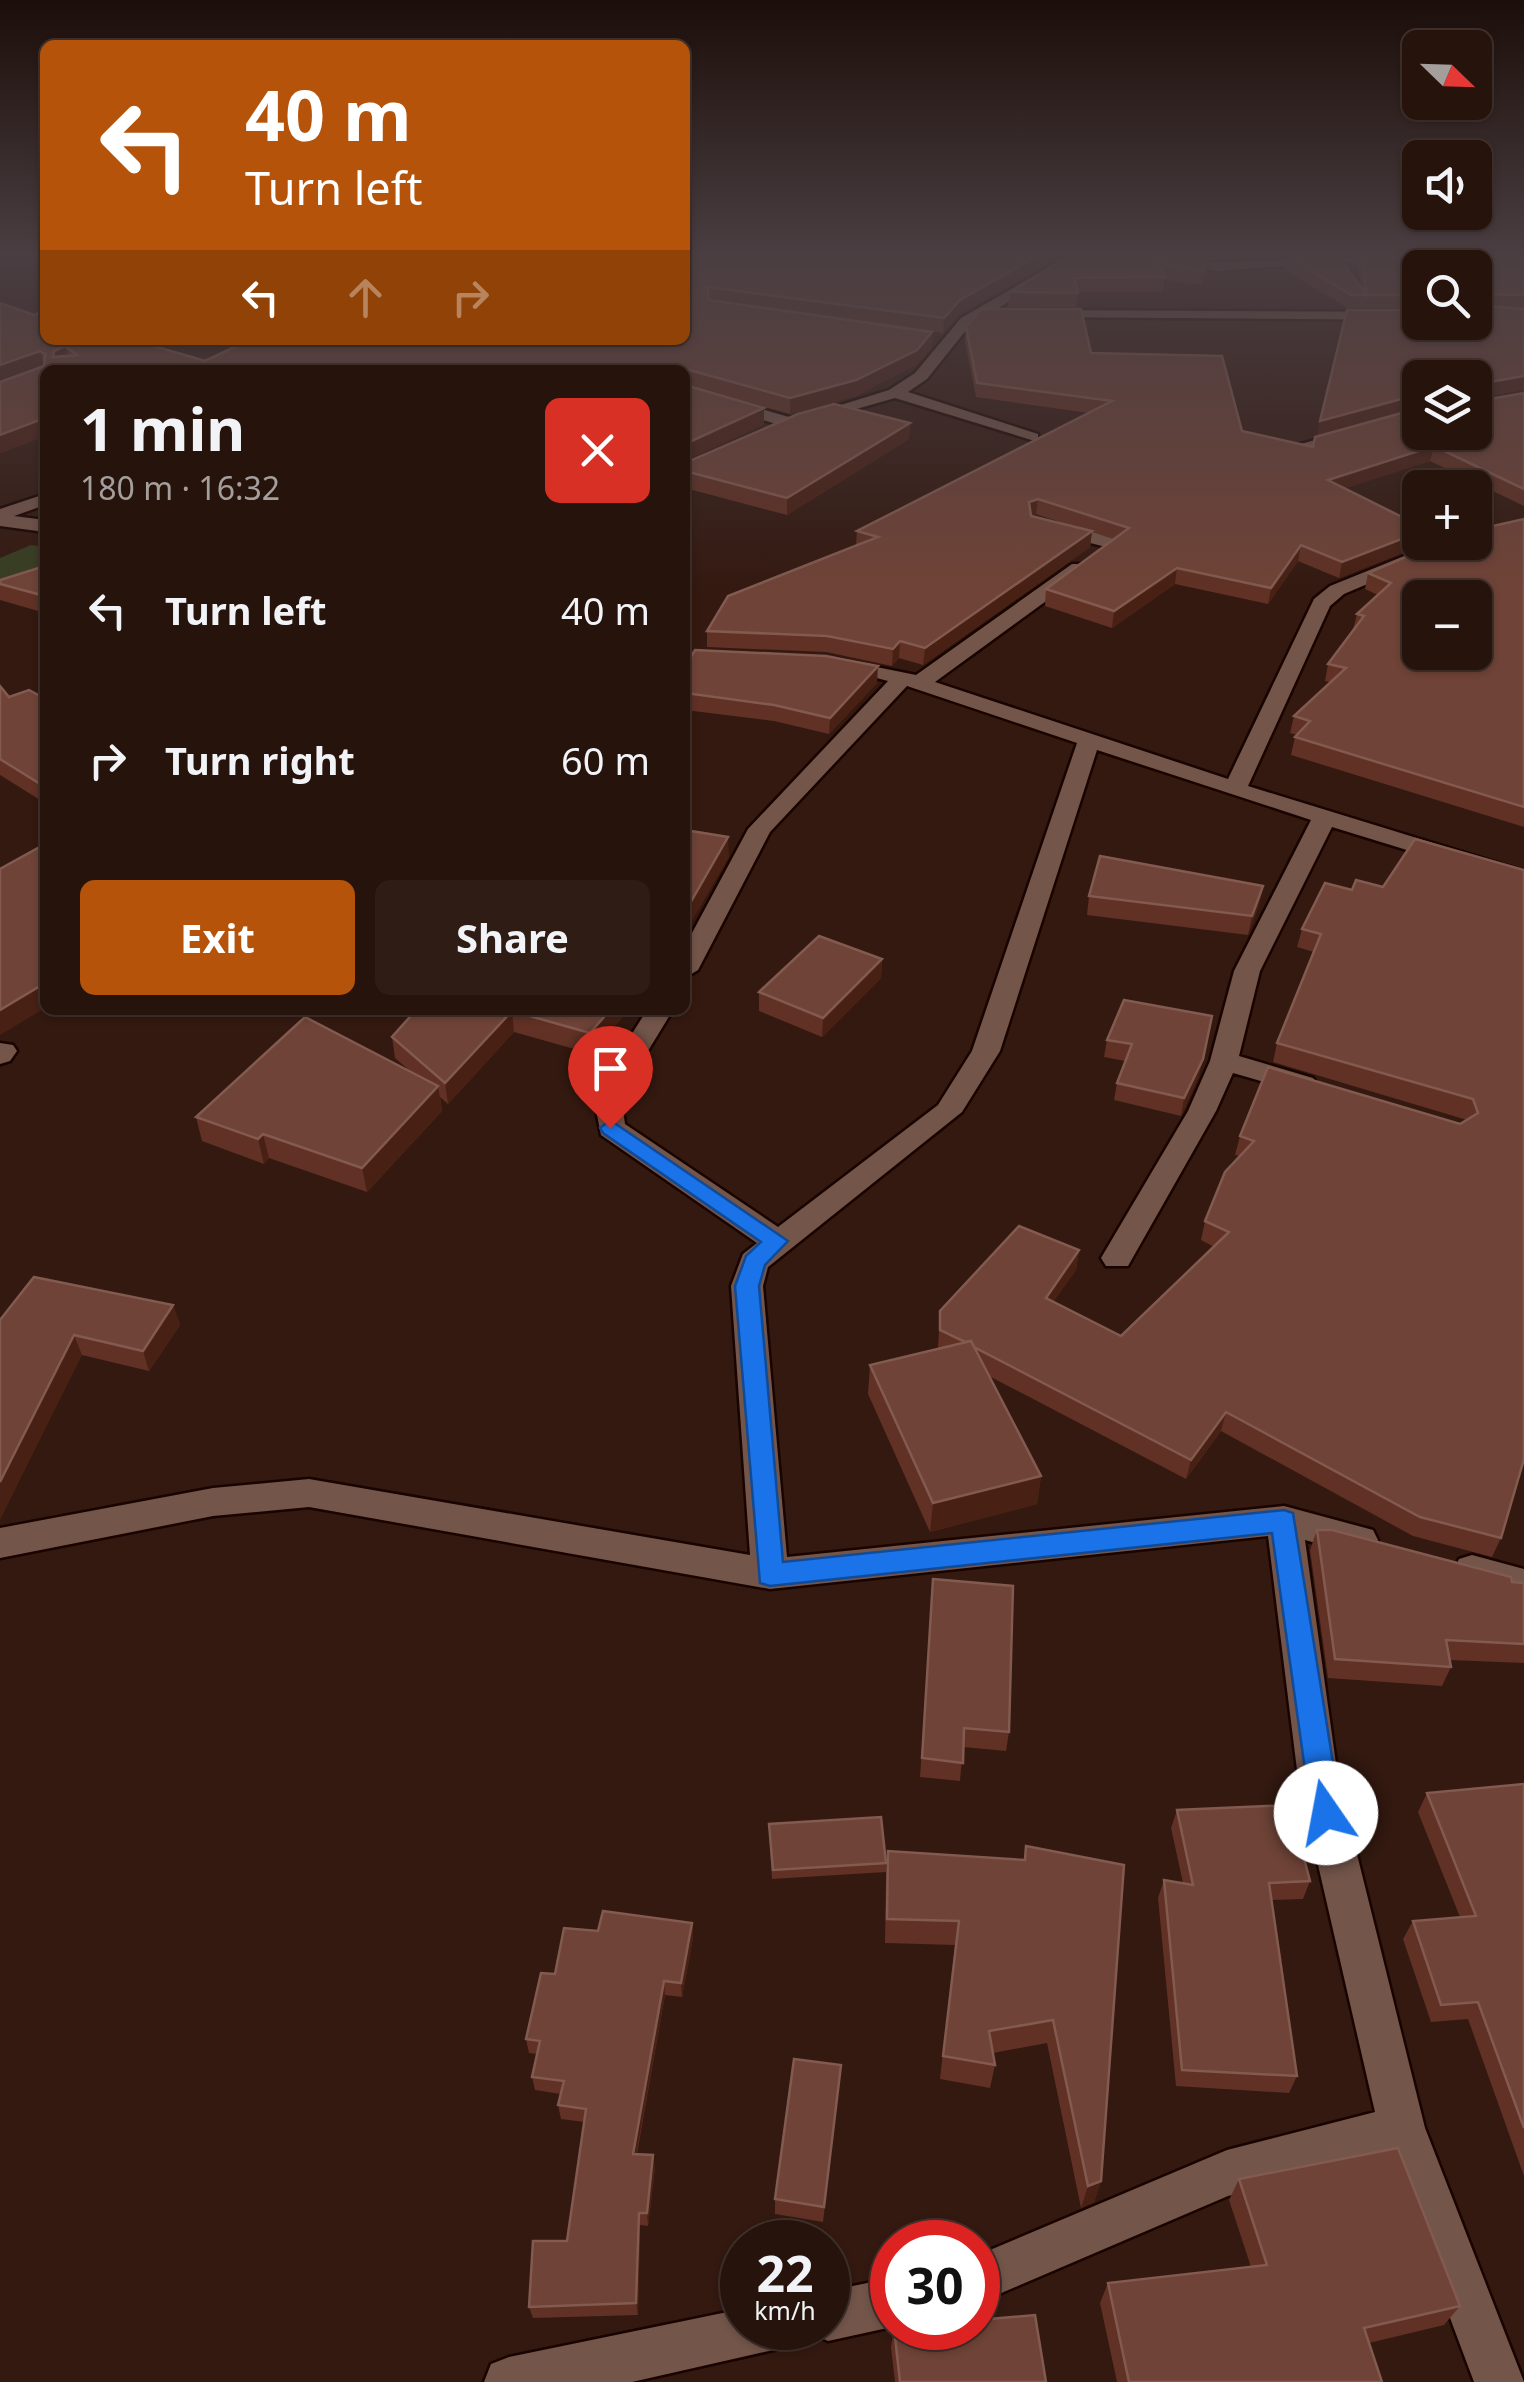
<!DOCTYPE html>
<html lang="en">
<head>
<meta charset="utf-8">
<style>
  body { margin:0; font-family:"Noto Sans",sans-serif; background:#2e1c15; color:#f1f3f6; height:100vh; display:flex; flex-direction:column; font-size:38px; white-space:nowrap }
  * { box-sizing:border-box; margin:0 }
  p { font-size:32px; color:#a49e9d }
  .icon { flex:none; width:55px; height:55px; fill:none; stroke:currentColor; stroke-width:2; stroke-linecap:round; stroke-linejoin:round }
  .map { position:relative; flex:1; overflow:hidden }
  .sheet { position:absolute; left:40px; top:365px; width:650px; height:650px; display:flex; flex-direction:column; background:#26130c; border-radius:15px; box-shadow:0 2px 8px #0004,0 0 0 2px #42322d }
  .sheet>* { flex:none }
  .guide { position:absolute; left:40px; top:40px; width:650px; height:305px; border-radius:15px; box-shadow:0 2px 8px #0004,0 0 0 2px #42322d; background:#b45309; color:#fff; overflow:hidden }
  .needle { width:65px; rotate:113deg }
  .tools { position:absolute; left:1402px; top:30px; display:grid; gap:20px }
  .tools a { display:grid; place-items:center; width:90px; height:90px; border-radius:15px; background:#26130c; box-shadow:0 2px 8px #0004,0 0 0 2px #42322d; font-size:50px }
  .speed { position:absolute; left:720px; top:2220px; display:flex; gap:20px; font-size:50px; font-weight:700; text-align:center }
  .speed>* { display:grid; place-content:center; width:130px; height:130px; border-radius:50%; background:#26130c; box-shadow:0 2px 8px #0004,0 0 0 2px #42322d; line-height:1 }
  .speed small { font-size:25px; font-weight:400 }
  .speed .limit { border:15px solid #d22; background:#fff; color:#111 }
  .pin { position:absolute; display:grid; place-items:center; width:85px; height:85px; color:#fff; margin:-102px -42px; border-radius:50% 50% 50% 0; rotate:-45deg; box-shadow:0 0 10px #0007 }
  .pin .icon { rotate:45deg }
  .me { position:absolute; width:110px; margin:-55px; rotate:348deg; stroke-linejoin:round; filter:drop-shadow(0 0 8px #0008) }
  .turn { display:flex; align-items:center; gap:35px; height:210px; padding:0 40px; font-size:45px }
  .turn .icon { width:130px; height:130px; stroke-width:2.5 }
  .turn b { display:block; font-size:70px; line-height:85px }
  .lanes { display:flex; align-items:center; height:95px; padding:0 40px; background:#0003; justify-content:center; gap:50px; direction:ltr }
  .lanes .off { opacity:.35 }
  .round { display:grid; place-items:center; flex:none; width:105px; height:105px; border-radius:15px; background:#2e1c15 }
  .head { display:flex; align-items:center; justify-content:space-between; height:170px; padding:0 40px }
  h1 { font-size:60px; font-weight:700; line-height:75px }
  .primary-button { display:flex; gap:20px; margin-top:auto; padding:20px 40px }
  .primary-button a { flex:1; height:115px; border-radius:15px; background:#b45309; color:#fff; font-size:40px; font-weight:700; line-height:115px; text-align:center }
  .primary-button a+a { background:#2e1c15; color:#f1f3f6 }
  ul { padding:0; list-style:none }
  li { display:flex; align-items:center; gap:30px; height:150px; padding:0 40px }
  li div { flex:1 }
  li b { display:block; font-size:38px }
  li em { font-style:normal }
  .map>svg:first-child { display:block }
  .green { fill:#373d21 }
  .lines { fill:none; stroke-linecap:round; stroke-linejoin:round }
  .minor-casing { stroke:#190400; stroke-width:5 }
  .minor { fill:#73554a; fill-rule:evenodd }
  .wall { fill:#603124; fill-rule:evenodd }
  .shaded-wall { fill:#482014 }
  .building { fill:#6f4337; stroke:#825a4f; stroke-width:2.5; fill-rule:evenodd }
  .route { fill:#1a73e8; stroke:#114b97; stroke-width:2.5 }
</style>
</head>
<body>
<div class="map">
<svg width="1524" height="2382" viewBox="0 0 1524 2382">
  <rect width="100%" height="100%" fill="#331910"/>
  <polygon class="green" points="31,545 45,547 45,585 0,598 0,558"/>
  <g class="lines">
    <g class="minor-casing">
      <g id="minor">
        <polygon points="1067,257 1085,257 971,324 927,379 908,392 1038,434 1038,442 895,398 807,423 799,418 889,390 915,373 961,318"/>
        <polygon points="1121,257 1218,263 1401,257 1218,271"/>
        <polygon points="1044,310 1420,312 1420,320 1039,317 1039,311"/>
        <polygon points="685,387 796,419 798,423 790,428 685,397"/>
        <polygon points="1420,411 1420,421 1299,452 1290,447"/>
        <polygon points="45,494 45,505 14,516 45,520 45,532 0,526 0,509"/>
        <polygon points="1054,522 1121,539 1123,543 1114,549 1047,532 1047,524"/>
        <polygon points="1439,542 1466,542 1344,594 1330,606 1248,786 1524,871 1524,886 1332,827 1260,971 1239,1056 1313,1078 1317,1084 1303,1093 1233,1073 1216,1111 1128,1266 1106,1266 1101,1258 1188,1111 1210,1061 1234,971 1311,820 1097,750 1000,1051 962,1112 768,1267 763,1286 787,1557 1284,1506 1373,1530 1378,1540 1373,1550 1360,1555 1305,1540 1338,1778 1425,2128 1524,2382 1474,2382 1389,2155 1228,2196 978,2303 978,2255 1227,2150 1375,2112 1298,1778 1268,1536 770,1589 309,1507 213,1516 0,1558 0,1528 213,1488 309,1479 750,1555 731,1286 743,1254 757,1243 601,1135 593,1095 647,1010 673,1010 621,1095 625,1124 778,1227 938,1105 972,1051 1077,743 907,686 770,832 698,970 685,978 685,946 748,829 888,681 827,665 837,659 916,675 1072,564 1086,564 1086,572 935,682 1228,779 1314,599 1330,586"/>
        <polygon points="0,1043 13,1045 17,1051 10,1061 0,1064"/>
        <polygon points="1472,1555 1524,1569 1524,1599 1459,1581 1454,1570 1459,1559"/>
        <polygon points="892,2278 892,2327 828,2341 811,2333 808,2328 828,2328 828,2291"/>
        <polygon points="742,2309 742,2328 798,2328 791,2346 632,2382 484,2382 491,2364 509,2357"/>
      </g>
    </g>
    <use href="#minor" class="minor"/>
  </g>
  <g class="wall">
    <polygon points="685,257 959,315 943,333 876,324 932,332 931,348 916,365 856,396 790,414 685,385 685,370 45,370 45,436 0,453 0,382 34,315 205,361"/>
    <polygon points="1067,257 1216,257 1215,259 1210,259 1208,273 1201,285 1164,280 1163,292 1078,292 1076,307 1008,307 1010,292"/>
    <path d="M1287,257L1361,287L1358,264L1360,257H1524V506L1430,461L1345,488L1420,542H1423L1422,545L1339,578L1298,561L1268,604L1175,584L1112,628L1045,606L1046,589L1113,539L1092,532L1090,547L923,665L899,658L892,666L826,652L707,647V631L856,545L857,531L1089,413L976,397L965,341L966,327L1091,353L1242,431L1313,447L1419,409L1317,436L1475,322L1420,268V308H1348L1285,270ZM1420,378L1475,432H1420ZM1523,390L1524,393L1479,401L1476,398ZM1036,514L1071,526L1031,516Z"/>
    <polygon points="910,423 909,439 787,515 685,488 685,471"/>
    <polygon points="1524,519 1524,827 1291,755 1295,737 1297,735 1290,733 1294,716 1330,682 1325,681 1328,664 1353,630 1357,614 1378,595 1365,589 1368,573"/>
    <polygon points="45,566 45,613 0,600 0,580"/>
    <polygon points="685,667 877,683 829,734 774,721 685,710"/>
    <polygon points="0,686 9,697 42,697 45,696 45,803 0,775"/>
    <polygon points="1524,870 1501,1538 1492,1557 1413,1536 1221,1431 1186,1479 989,1376 1041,1476 1037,1504 930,1532 868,1394 870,1365 938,1349 940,1311 1079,1250 1076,1270 1053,1302 1121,1336 1214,1247 1201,1240 1205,1221 1240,1156 1235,1155 1240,1136 1460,1124 1467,1120 1273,1062 1277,1043 1314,952 1297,947 1302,929 1352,890"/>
    <polygon points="1263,886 1259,905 1248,935 1087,915 1089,896"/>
    <polygon points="882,959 881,978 822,1037 759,1011 759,992"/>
    <polygon points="1124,1000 1199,1076 1181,1116 1114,1100 1117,1083 1125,1061 1104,1057 1107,1040"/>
    <polygon points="416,1010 628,1010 592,1054 514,1032 448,1104 440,1097 442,1111 367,1192 269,1158 264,1164 202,1141 196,1117 411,1072 395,1058 392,1037"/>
    <polygon points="173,1305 180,1325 149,1371 82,1355 0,1320"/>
    <polygon points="1317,1530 1512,1582 1524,1583 1524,1663 1450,1660 1451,1667 1442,1686 1328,1678 1310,1550"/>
    <polygon points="933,1579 1009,1732 1006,1751 963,1747 960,1781 920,1777"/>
    <polygon points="1524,1784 1524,2176 1468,2019 1431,2022 1403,1939 1413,1921 1460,1917 1418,1812 1427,1793"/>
    <polygon points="1177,1810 1310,1881 1303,1899 1272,1900 1297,2076 1289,2093 1176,2086 1158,1898 1164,1880 1183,1883 1171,1828"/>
    <polygon points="769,1833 886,1863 886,1872 772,1879"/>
    <polygon points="1026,1846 1101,2181 1094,2202 1081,2208 1047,2043 993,2053 995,2065 990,2088 940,2079 955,1945 885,1943 886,1876 888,1851 1024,1860"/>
    <polygon points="692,1923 693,1938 682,1997 665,1995 637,2154 655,2168 648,2226 640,2225 638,2315 533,2318 529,2307 567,2241 584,2122 561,2119 558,2105 561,2094 535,2090 532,2077 537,2054 529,2053 526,2039 555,1974 598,1931"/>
    <polygon points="841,2065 823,2222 775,2214 775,2199"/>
    <polygon points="1239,2179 1460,2306 1444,2325 1369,2343 1382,2382 1117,2382 1100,2303 1108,2283 1251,2267 1229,2200"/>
    <polygon points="894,2328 1046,2382 895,2382 891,2347"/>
  </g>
  <g class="shaded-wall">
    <polygon points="1036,257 1060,257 959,315 943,333 944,318 960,300"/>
    <polygon points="1210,259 1208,273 1201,285 1203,271"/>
    <polygon points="932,332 931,348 916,365 856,396 790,414 790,398"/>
    <polygon points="65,346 69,361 53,357 54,351"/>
    <polygon points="40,351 44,366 0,382 0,365"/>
    <polygon points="1524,376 1523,390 1475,398 1478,384"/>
    <polygon points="1420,394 1419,407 1317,436 1320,421"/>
    <polygon points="764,408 764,425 685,461 685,444"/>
    <polygon points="45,418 45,436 0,453 0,435"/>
    <polygon points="910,423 909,439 787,515 787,498"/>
    <polygon points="1434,446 1430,461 1325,495 1328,480"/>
    <polygon points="1038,499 1036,514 1027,518 1029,502"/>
    <polygon points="1092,531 1090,547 923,665 925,648"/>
    <polygon points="1420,532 1420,542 1423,542 1422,545 1339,578 1342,562"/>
    <polygon points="1301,545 1298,561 1268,604 1271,588"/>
    <polygon points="1177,568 1175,584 1112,628 1114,611"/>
    <polygon points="900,641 899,658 892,666 893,649"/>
    <polygon points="878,666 877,683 829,734 830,718"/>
    <polygon points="728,837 729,857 685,933 685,912"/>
    <polygon points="1263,886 1259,905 1248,935 1252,916"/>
    <polygon points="882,959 881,978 822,1037 823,1018"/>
    <polygon points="45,983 45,1008 0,1035 0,1010"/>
    <polygon points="610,1010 628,1010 592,1054 590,1033"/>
    <polygon points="512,1011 514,1032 448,1104 445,1083"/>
    <polygon points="1212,1016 1199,1076 1181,1116 1184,1098"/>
    <polygon points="438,1086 442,1111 367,1192 362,1168"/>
    <polygon points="263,1134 269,1158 264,1164 258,1139"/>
    <polygon points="1079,1250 1076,1270 1043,1317 1046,1298"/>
    <polygon points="173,1305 180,1325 149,1371 143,1351"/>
    <polygon points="74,1335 82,1355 0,1520 0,1482"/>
    <polygon points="1226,1412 1221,1431 1186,1479 1191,1460"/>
    <polygon points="1041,1476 1037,1504 930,1532 933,1503"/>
    <polygon points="692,1923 693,1938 682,1997 681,1983"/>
    <polygon points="664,1981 665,1995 634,2167 633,2154"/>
    <polygon points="653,2155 655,2168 648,2226 647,2213"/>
    <polygon points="1101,2181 1094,2202 1081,2208 1088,2186"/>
    <polygon points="639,2213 640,2225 638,2315 636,2303"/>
  </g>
  <g class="building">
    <path d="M685,257H1036L960,300L944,318L707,287L709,300L932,332L917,350L856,380L790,398L682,368V370H45V418L0,435V382L44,366L45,354L40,351L0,365V303L34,315L40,312L45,314V340H134L205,361L249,340H685ZM65,346L77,355L53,357L54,351Z"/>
    <polygon points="1067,257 1201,257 1210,259 1203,271 1159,264 1165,277 1074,278 1078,293 1010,292"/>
    <polygon points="1289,257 1339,257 1366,294 1362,257 1524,257 1524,295 1478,294 1475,304 1475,268 1420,268 1420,295 1351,295"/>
    <polygon points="1475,305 1524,309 1524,376 1478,384 1475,397 1475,378 1420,378 1420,394 1320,421 1347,310 1420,310 1420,322 1475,322"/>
    <polygon points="982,309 1081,309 1091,353 1222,356 1242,431 1313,447 1315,437 1420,408 1420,432 1475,432 1475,397 1479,401 1524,393 1524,489 1434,446 1328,480 1420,526 1420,532 1342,562 1301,545 1271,588 1177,568 1114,611 1046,589 1129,528 1038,499 1029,502 1031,516 1092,531 925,648 900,641 893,649 827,636 707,631 728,596 878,537 857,531 1112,401 977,383 966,327"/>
    <polygon points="685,385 764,408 685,444"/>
    <polygon points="834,404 910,423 787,498 685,471 685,463 798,414"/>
    <path d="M1524,519V807L1295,737L1310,721L1294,716L1346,668L1328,664L1364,616L1357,614L1391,583L1368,573L1441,542H1475V530ZM1420,598H1475V652H1420Z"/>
    <polygon points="45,566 45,596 0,584 0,580"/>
    <polygon points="695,650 826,656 878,666 830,718 774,705 685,693 685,667"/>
    <polygon points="0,686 9,697 29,690 42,697 45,696 45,787 0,759"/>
    <polygon points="685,830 728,837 685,912"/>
    <polygon points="1415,839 1524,870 1524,1459 1501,1538 1420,1517 1226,1412 1191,1460 974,1347 971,1341 965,1342 940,1330 940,1311 1019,1226 1079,1250 1046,1298 1121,1336 1229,1232 1205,1221 1225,1172 1254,1141 1240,1136 1268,1067 1460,1124 1478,1113 1473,1099 1277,1043 1321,934 1302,929 1325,883 1352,890 1356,880 1383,887"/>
    <polygon points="45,844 45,983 0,1010 0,869"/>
    <polygon points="1100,856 1263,886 1252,916 1089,896"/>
    <polygon points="819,936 882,959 823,1018 759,992"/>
    <polygon points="1124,1000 1212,1016 1203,1059 1184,1098 1117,1083 1132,1044 1107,1040"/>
    <polygon points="416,1010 610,1010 590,1033 512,1011 445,1083 392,1037"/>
    <polygon points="305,1017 438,1086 362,1168 263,1134 258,1139 196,1117"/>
    <polygon points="34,1277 173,1305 143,1351 74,1335 0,1482 0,1320"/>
    <polygon points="971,1341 1041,1476 933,1503 870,1365"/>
    <polygon points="1317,1530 1332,1530 1511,1577 1512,1582 1524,1583 1524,1644 1446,1640 1451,1667 1335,1659"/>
    <polygon points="933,1579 1013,1586 1009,1732 964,1728 963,1763 922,1758"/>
    <polygon points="1524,1784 1524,2128 1478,2002 1441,2005 1413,1921 1476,1916 1427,1793"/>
    <polygon points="1290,1805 1310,1881 1269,1883 1297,2076 1182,2070 1164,1880 1193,1885 1177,1810"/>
    <polygon points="881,1817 886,1863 773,1870 769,1824"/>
    <polygon points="1026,1846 1124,1865 1101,2181 1088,2186 1053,2020 989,2031 995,2065 943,2056 959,1921 887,1919 888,1851 1025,1860"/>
    <polygon points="603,1911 692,1923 681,1983 664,1981 633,2154 653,2155 647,2213 639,2213 636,2303 529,2307 533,2241 567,2241 586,2109 558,2105 564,2081 532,2077 540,2041 526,2039 541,1973 555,1974 564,1928 598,1931"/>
    <polygon points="794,2059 841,2065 824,2207 775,2199"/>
    <polygon points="1398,2148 1460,2306 1364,2328 1382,2382 1129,2382 1108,2283 1267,2265 1239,2179"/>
    <polygon points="1035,2315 1046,2382 900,2382 894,2328 978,2328 978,2320"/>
  </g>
  <linearGradient id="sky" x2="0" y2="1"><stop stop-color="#1c0e09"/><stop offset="0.43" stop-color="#4a3e42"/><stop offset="1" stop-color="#4a3e42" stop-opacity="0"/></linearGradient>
  <rect width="1524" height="591" fill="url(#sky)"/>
  <polygon class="route" points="610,1120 788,1241 765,1265 759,1286 783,1562 1284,1510 1293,1513 1341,1813 1337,1823 1326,1827 1315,1823 1311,1813 1272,1533 770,1586 760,1583 735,1286 746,1256 761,1242 603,1133 600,1128"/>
</svg>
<div class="tools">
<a><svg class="needle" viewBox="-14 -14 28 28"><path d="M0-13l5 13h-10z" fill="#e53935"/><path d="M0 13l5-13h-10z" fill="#a49e9d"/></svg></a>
<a><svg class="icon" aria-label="sound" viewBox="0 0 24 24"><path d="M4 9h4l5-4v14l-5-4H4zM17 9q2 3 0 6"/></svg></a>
<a><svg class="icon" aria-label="search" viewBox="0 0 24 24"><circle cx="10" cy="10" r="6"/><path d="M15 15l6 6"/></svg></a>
<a><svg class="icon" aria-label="layers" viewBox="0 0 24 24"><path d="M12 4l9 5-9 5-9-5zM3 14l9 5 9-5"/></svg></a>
<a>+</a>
<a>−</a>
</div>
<div class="speed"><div>22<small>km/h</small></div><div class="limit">30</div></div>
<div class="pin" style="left:610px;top:1128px;background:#d93025"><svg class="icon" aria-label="arrive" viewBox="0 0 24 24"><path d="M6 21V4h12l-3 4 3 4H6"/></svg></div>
<svg class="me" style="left:1326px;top:1813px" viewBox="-20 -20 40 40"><circle r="19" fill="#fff"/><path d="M0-13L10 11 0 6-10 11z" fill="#1a73e8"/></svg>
<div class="guide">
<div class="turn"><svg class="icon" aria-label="left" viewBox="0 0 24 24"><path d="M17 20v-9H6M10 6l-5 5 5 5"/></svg><div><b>40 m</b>Turn left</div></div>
<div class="lanes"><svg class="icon" aria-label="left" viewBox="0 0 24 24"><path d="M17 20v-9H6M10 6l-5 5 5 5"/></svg><svg class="icon off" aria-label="ahead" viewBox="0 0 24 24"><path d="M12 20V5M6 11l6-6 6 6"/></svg><svg class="icon off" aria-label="right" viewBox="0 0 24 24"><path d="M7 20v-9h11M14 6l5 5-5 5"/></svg></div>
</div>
<section class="sheet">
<div class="head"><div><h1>1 min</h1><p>180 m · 16:32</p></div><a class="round" style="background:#d93025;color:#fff"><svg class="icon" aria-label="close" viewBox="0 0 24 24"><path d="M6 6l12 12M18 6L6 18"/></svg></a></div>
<ul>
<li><svg class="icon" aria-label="left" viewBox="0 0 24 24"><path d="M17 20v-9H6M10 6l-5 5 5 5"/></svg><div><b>Turn left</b></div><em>40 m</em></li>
<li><svg class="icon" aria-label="right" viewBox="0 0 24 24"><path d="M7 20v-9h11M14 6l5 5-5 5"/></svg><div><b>Turn right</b></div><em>60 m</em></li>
</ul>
<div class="primary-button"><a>Exit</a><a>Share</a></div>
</section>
</div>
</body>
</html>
